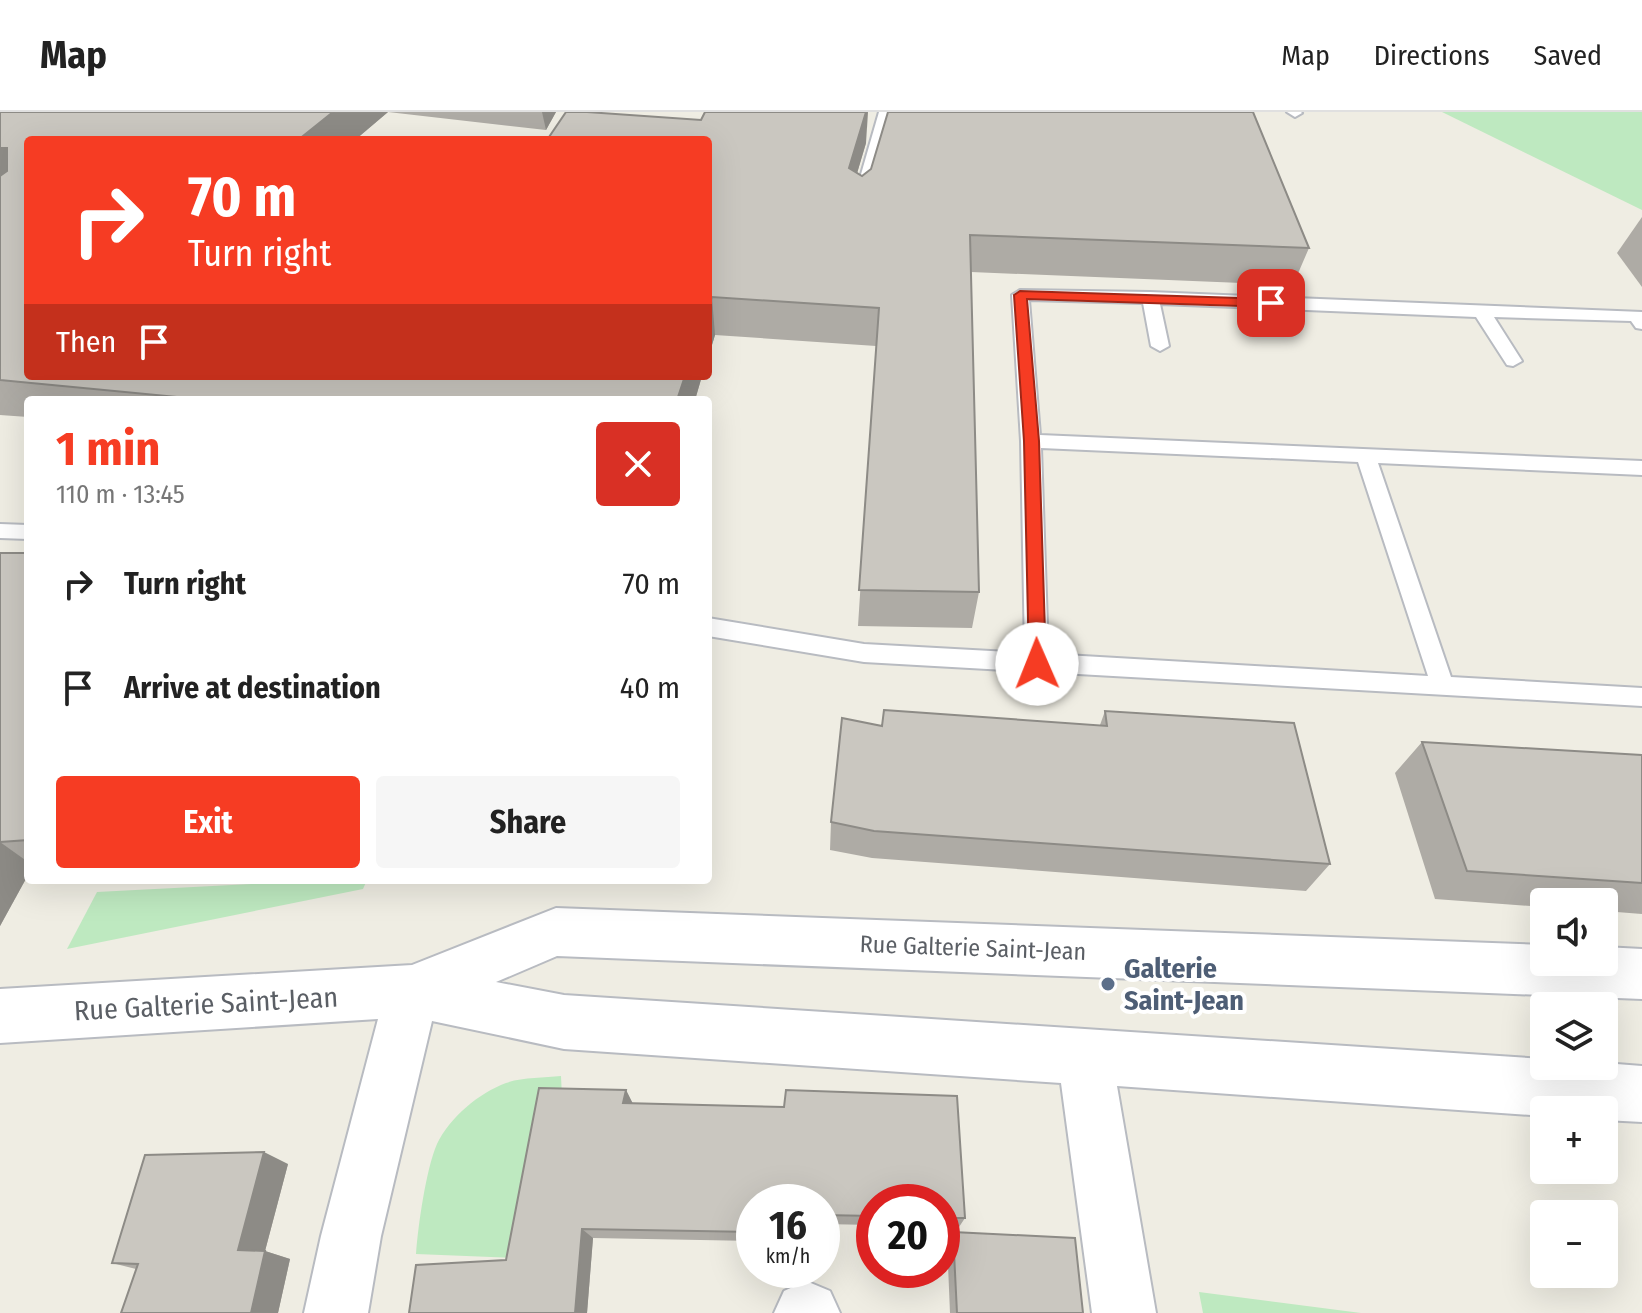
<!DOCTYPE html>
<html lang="en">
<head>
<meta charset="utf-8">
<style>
  body { margin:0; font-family:"Fira Sans Condensed",sans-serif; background:#f6f6f6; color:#222; height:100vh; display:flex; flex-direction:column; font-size:30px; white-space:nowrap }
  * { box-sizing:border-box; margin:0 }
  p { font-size:26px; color:#767676 }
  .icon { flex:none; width:44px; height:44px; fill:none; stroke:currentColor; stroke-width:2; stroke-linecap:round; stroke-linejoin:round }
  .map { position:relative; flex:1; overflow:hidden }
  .sheet { position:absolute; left:24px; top:284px; width:688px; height:488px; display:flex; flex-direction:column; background:#fff; border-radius:8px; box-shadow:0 8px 32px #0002 }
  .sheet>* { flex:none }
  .top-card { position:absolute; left:24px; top:24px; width:688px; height:244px; border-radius:8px; box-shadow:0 8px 32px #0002; background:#f63c23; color:#fff; overflow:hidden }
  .fabs { position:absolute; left:1530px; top:776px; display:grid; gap:16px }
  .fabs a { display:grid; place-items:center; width:88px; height:88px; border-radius:8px; background:#fff; box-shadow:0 8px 32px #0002; font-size:40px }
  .speed { position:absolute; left:736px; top:1072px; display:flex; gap:16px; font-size:40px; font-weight:700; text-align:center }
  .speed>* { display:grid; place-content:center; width:104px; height:104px; border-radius:50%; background:#fff; box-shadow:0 8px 32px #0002; line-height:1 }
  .speed small { font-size:20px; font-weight:400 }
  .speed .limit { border:12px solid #d22; background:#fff; color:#111 }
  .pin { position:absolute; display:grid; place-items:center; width:68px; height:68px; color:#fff; margin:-34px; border-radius:16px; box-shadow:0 4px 12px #0006 }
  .me { position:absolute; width:88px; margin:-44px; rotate:359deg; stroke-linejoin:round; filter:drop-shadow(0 0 6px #0008) }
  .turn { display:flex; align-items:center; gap:28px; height:168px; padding:0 32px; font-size:36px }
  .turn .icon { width:104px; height:104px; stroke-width:2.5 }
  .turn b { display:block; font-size:56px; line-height:68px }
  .then { display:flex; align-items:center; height:76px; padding:0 32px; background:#0003; gap:16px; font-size:30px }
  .round { display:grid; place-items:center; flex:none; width:84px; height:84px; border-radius:8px; background:#f6f6f6 }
  .overview { display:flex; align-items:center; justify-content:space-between; height:136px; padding:0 32px }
  h1 { font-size:48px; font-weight:700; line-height:60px; color:#f63c23 }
  .primary-button { display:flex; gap:16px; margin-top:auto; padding:16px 32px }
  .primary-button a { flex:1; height:92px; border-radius:8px; background:#f63c23; color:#fff; font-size:32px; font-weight:700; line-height:92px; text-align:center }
  .primary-button a+a { background:#f6f6f6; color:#222 }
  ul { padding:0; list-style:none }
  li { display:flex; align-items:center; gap:24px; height:104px; padding:0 32px }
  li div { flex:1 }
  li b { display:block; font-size:30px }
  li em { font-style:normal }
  header { display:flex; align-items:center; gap:48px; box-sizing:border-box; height:112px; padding:0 40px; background:#fff; border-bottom:2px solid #e0e0e0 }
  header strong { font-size:38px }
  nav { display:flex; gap:44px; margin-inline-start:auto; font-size:28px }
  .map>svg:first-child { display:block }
  .green { fill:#bee9c0 }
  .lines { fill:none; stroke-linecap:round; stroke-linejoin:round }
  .service-casing { stroke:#b8bbc1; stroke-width:4 }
  .minor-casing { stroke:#b8bbc1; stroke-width:4 }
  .service { fill:#fff; fill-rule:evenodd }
  .minor { fill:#fff; fill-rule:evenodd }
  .wall { fill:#aeaba5 }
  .shaded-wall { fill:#8d8b86 }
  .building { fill:#cac7c0; stroke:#8d8b86; stroke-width:2 }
  .route { fill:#f63c23; stroke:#a02717; stroke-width:2 }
  .service-dot { fill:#5c6f8a; stroke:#fff; stroke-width:3 }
  .labels { text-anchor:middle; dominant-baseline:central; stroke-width:8; stroke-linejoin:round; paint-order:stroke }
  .street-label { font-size:24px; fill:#5b5f65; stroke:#fff }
  .near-service-label { font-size:28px; font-weight:bold; fill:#4e5e75; stroke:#fff; text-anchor:start }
  .near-street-label { font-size:28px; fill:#5b5f65; stroke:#fff }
</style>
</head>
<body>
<header>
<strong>Map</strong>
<nav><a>Map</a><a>Directions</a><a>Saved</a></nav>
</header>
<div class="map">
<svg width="1642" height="1201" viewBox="0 0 1642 1201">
  <rect width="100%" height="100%" fill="#efede3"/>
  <g class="green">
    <polygon points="1442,0 1642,0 1642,98"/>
    <polygon points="330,768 367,768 363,777 67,837 97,780"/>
    <path d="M561,964L562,985L516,1146L416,1142C418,1114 426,1057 437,1032C450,1005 479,981 506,971C522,965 544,966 561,964Z"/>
    <polygon points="1199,1180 1361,1201 1203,1201"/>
  </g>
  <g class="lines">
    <g class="service-casing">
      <g id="service">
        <polygon points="879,0 893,0 867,90 860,94 853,90"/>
        <polygon points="1287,0 1301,0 1302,1 1295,5"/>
        <path d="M1020,178L1150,180L1642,200V217L1636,216L1631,209L1494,205L1522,249L1513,254L1507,253L1476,205L1160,192L1169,234L1160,239L1151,234L1143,191L1029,188L1040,323L1642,349V363L1378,351L1451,565L1642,576V594L864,550L708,524V506L864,532L1025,541L1021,329L1012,183ZM1041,336L1358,350L1428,564L1048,542Z"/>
        <polygon points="0,412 28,413 28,427 0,426"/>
      </g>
    </g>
    <g class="minor-casing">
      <g id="minor">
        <polygon points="556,796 1544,833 1544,850 1604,850 1604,835 1642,837 1642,887 557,844 496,870 564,883 1544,947 1544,954 1604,954 1604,951 1642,954 1642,1010 1604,1008 1604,998 1544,998 1544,1004 1117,974 1156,1201 1092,1201 1061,971 564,937 432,909 381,1124 368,1201 304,1201 321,1124 378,907 0,931 0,877 412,853"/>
        <polygon points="806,1169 830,1179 840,1201 774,1201 784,1179"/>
      </g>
    </g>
    <use href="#service" class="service"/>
    <use href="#minor" class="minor"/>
  </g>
  <g class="wall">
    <polygon points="0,0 556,0 546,18 388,0 355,28 28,28 28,264 702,264 695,288 28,288 28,305 0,303"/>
    <polygon points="708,28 866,31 857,61 862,64 1309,136 1293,173 971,160 979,480 972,516 858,514 876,234 715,223 708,246"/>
    <polygon points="1642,105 1642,175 1617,141"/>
    <polygon points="0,441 28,441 28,763 0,814"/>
    <polygon points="1105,599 1330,752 1306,779 872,746 830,738 831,710 882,614 1100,613"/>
    <polygon points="1422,630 1642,643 1642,802 1604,799 1604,790 1544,790 1544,795 1435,787 1395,661"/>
    <polygon points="539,976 626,978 633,992 703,993 784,995 786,978 957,984 965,1106 959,1115 942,1115 942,1090 874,1090 874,1113 822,1112 822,1090 754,1090 754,1129 593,1126 587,1201 409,1201 416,1153 506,1148"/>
    <polygon points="288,1052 265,1139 290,1147 278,1201 121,1201 136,1157 112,1151"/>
    <polygon points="953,1120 1083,1201 950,1201 947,1129"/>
  </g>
  <g class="shaded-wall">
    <polygon points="333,0 388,0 355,28 298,28"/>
    <polygon points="542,0 556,0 546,18"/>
    <polygon points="866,0 868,0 866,31 848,92 849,56"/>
    <polygon points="0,36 7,36 28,69 0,87"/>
    <polygon points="712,185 715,223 708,246 708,196"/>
    <polygon points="685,264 702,264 695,288 677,288"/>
    <polygon points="0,730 28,750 28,763 0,814"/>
    <polygon points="626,978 633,992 623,991"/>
    <polygon points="264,1040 288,1052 265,1139 290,1147 278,1201 251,1201 238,1138"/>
    <polygon points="582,1117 593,1126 587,1201 575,1201"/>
  </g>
  <g class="building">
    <polygon points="0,0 333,0 298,28 28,28 28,264 685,264 677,288 197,288 198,287 0,268 0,64 7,59 7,36 0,36"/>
    <polygon points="566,0 587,0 701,8 705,0 866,0 849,56 862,64 871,57 888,0 1253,0 1309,136 970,123 979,480 859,478 879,196 712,185 708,196 708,28 547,28"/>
    <polygon points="0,441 28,441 28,728 0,730"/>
    <polygon points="884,598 1107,614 1105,599 1294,611 1330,752 874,719 831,710 842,606 882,614"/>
    <polygon points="1422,630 1642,643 1642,771 1467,759"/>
    <polygon points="539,976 626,978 623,991 703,993 784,995 786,978 957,984 965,1106 942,1106 942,1090 874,1090 874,1104 822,1103 822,1090 754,1090 754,1120 582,1117 575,1201 409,1201 416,1153 506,1148"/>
    <polygon points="264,1040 238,1138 265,1139 251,1201 121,1201 138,1152 112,1151 145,1043"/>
    <polygon points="953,1120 1075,1126 1083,1201 957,1201"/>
  </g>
  <polygon class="route" points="1020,179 1271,187 1278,191 1271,195 1027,187 1039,329 1046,552 1037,559 1029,552 1024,329 1014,183"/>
  <circle class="service-dot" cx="1108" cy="872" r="8"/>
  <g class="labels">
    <g class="street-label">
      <text transform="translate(973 836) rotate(2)">Rue Galterie Saint-Jean</text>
    </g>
    <g class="near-service-label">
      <text x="1124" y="856">Galterie<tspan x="1124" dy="32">Saint-Jean</tspan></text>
    </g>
    <g class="near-street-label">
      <text transform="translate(206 892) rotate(-3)">Rue Galterie Saint-Jean</text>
    </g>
  </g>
</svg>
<div class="fabs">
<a><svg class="icon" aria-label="sound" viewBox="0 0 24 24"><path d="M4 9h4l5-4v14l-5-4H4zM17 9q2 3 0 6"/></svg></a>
<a><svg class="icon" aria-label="layers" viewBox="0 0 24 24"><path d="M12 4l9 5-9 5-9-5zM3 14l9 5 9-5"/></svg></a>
<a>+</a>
<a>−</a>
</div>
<div class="speed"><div>16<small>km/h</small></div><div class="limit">20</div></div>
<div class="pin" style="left:1271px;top:191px;background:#d93025"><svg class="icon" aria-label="arrive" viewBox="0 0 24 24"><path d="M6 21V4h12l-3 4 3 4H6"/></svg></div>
<svg class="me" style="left:1037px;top:552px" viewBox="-20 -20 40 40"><circle r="19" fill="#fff"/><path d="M0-13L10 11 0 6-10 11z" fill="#f63c23"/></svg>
<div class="top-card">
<div class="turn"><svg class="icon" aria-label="right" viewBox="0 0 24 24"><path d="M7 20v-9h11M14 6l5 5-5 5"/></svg><div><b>70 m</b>Turn right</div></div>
<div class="then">Then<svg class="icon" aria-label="arrive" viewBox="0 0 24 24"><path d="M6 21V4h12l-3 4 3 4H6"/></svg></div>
</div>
<section class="sheet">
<div class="overview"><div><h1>1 min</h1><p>110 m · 13:45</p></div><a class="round" style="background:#d93025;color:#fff"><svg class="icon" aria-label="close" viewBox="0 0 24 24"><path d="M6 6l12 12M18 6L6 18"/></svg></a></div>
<ul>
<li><svg class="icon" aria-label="right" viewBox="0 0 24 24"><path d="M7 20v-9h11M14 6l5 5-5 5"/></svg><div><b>Turn right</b></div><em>70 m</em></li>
<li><svg class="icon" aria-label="arrive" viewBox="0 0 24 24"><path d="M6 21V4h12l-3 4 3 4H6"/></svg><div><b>Arrive at destination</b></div><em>40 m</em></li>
</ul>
<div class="primary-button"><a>Exit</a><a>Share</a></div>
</section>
</div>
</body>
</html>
